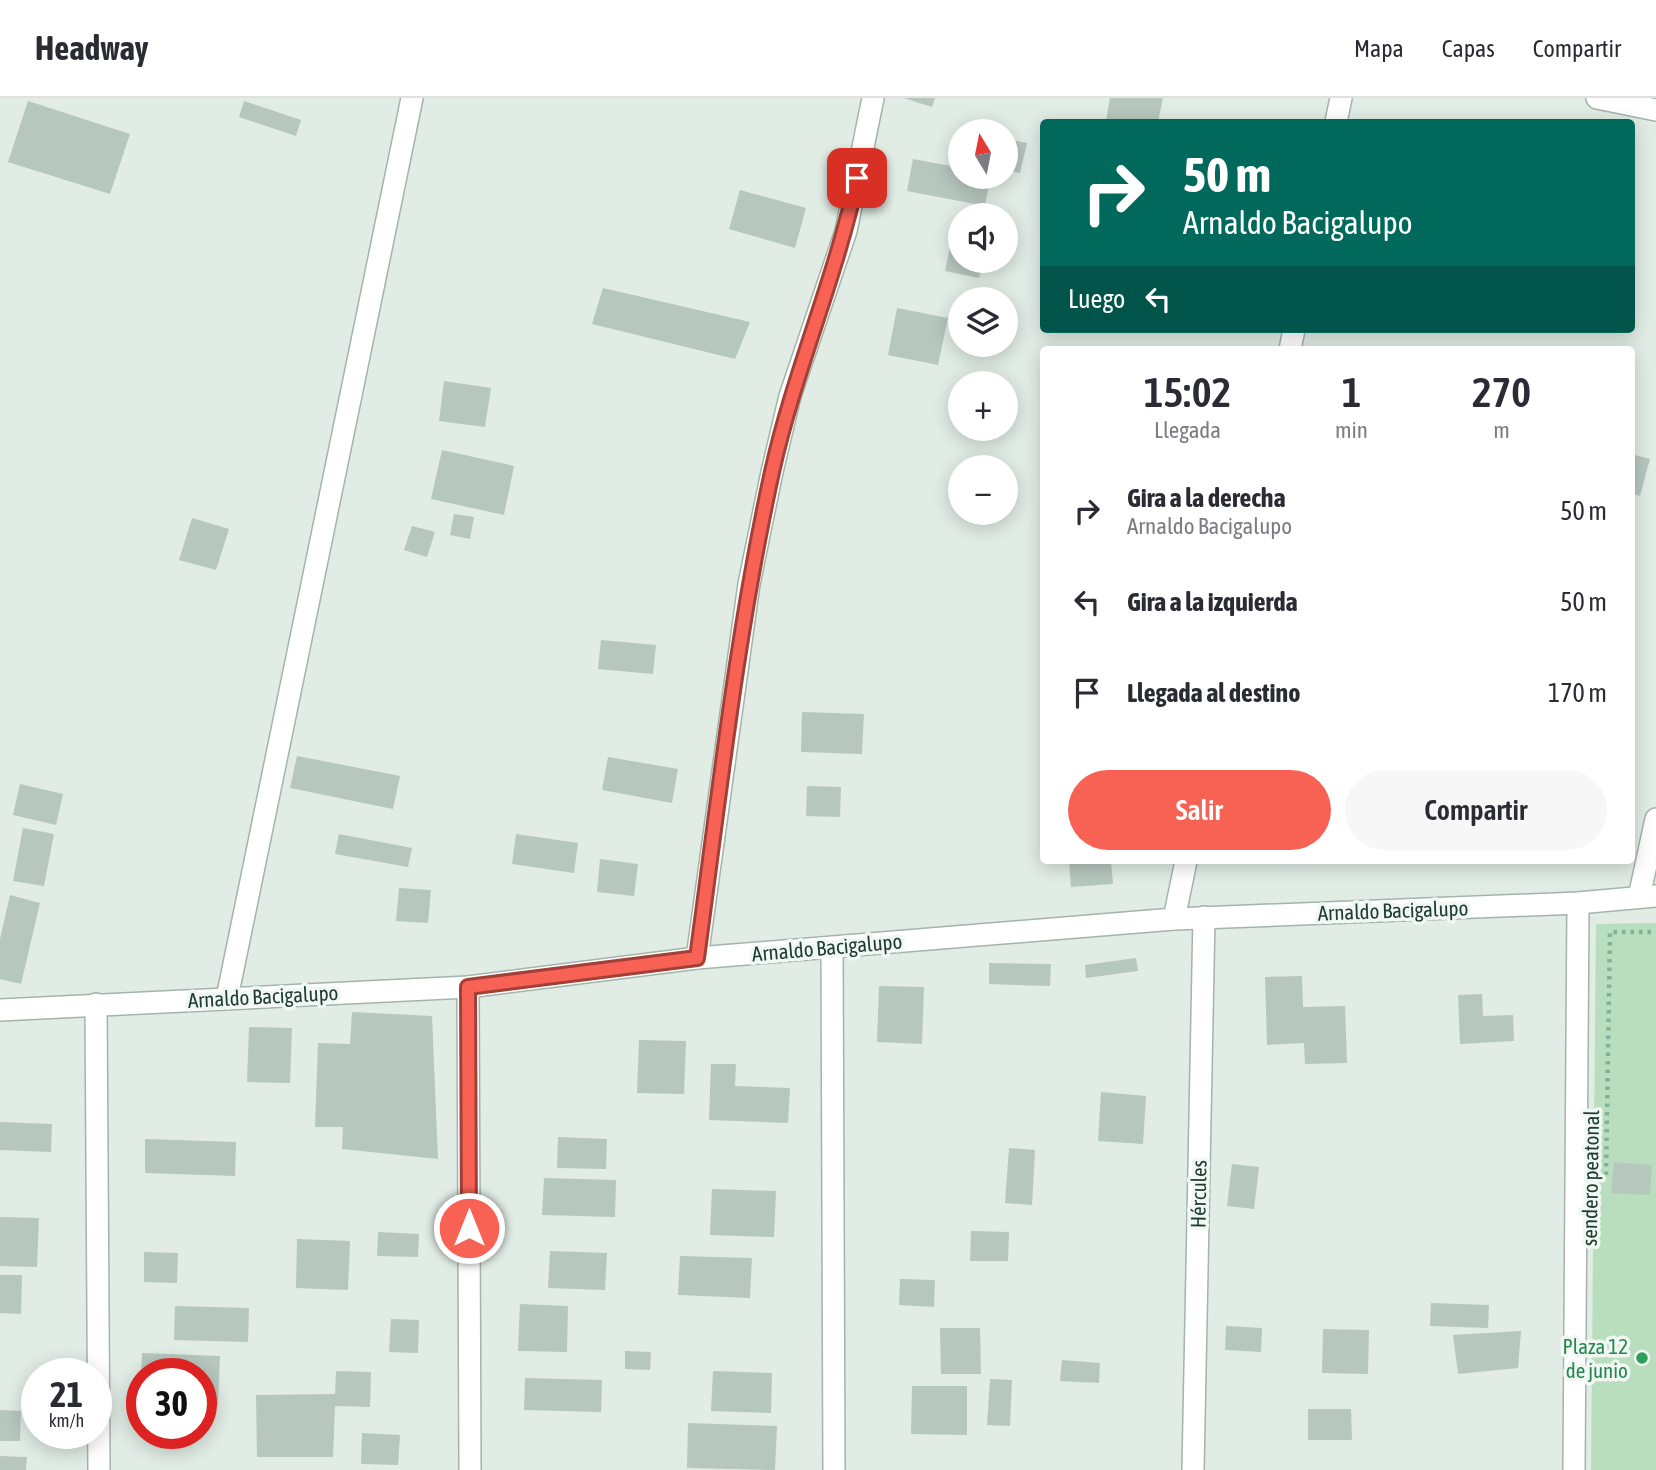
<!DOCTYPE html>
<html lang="es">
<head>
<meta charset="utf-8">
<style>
  body { margin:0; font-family:"Asap Condensed",sans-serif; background:#f7f7f7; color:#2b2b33; height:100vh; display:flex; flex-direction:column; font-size:26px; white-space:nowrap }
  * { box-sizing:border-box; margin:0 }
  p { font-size:23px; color:#7c7c81 }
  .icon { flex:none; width:38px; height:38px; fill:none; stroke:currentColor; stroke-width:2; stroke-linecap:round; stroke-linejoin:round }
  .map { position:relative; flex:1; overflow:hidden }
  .drawer { position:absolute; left:1040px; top:248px; width:595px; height:518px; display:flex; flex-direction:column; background:#fff; border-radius:7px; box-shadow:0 4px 18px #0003 }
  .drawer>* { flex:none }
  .guide { position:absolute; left:1040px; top:21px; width:595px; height:214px; border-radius:7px; box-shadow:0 4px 18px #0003; background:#00695c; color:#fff; overflow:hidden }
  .needle { width:46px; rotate:350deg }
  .controls { position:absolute; left:948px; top:21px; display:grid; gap:14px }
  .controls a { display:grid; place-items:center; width:70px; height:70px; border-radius:50%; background:#fff; box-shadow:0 4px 18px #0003; font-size:35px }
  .speed { position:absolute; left:21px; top:1260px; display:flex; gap:14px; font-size:35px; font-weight:700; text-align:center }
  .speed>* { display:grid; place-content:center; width:91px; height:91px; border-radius:50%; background:#fff; box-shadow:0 4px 18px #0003; line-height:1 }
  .speed small { font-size:18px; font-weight:400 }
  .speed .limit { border:10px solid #d22; background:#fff; color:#111 }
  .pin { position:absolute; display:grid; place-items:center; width:60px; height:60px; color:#fff; margin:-30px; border-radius:14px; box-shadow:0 4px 10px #0006 }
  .me { position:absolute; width:77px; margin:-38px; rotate:0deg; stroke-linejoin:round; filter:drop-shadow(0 0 5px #0008) }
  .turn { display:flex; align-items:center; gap:24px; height:147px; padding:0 28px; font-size:32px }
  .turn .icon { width:91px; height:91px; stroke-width:2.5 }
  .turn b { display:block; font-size:49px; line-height:60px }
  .then { display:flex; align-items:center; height:66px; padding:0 28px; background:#0003; gap:14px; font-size:26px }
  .eta { display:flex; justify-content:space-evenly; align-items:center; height:119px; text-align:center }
  .eta b { font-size:42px; font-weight:600; line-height:49px }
  .button { display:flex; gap:14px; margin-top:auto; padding:14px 28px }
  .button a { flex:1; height:80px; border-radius:42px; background:#f76254; color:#fff; font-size:28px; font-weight:600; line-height:80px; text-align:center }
  .button a+a { background:#f7f7f7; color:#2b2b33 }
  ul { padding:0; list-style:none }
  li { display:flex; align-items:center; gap:21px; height:91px; padding:0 28px }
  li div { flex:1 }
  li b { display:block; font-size:26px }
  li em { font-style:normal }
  header { display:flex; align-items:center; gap:42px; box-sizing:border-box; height:98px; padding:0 35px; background:#fff; border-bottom:2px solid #e1e1e2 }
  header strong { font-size:33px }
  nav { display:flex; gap:38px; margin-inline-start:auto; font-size:24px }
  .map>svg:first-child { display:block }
  .green { fill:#b9debd }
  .building { fill:#b6c7be }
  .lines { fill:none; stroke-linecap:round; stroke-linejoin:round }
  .minor-casing { stroke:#a3b4ab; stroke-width:24 }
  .path { stroke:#80b19a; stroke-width:4.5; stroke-dasharray:3.5 5; stroke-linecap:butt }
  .minor { stroke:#fff; stroke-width:21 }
  .route-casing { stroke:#a14037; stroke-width:18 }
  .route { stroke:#f76254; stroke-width:12 }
  .leisure-dot { fill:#2e9e5b; stroke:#f1f8f4; stroke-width:2.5 }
  .labels { text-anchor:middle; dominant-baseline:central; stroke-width:7; stroke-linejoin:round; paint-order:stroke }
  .street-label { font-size:21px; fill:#203d31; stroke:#f1f8f4 }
  .leisure-label { font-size:21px; fill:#27864d; stroke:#f1f8f4; text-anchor:end }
</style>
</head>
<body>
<header>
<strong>Headway</strong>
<nav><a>Mapa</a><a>Capas</a><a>Compartir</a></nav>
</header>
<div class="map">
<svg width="1656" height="1372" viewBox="0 0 1656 1372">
  <rect width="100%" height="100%" fill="#e1ece5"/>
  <polygon class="green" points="1656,825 1656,1372 1591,1372 1596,826"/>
  <g class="building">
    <polygon points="904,0 935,0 932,9"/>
    <polygon points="1110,0 1163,0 1158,24 1106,23"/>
    <polygon points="28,3 130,36 110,96 8,64"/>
    <polygon points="244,3 301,22 296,38 239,19"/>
    <polygon points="1006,41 1027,45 1020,75 1006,72"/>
    <polygon points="913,61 961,70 961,79 990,79 985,108 907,93"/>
    <polygon points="740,92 806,110 795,150 729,131"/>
    <polygon points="953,135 961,137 961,163 983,163 979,180 945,173"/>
    <polygon points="603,190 750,224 735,261 592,226"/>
    <polygon points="897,210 948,220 938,267 888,257"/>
    <polygon points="444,283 491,290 485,329 439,323"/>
    <polygon points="442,352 514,368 504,417 431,401"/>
    <polygon points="1631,356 1650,361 1640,398 1631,395"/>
    <polygon points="454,416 474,419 470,441 450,437"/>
    <polygon points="192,420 229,431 216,472 179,462"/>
    <polygon points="412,428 435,434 427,459 404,452"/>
    <polygon points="601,542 656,547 653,576 598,571"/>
    <polygon points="802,614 864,616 862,656 801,654"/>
    <polygon points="297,658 400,678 393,711 290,690"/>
    <polygon points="608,659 678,671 672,705 602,692"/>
    <polygon points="20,686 63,696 56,727 13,717"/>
    <polygon points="807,688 841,689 840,719 806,718"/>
    <polygon points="23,730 54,736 44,788 13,783"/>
    <polygon points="339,736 412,750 408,769 335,756"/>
    <polygon points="516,736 578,745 574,775 512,766"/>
    <polygon points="600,761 638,766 634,798 597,794"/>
    <polygon points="1069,763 1111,763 1113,786 1071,789"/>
    <polygon points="399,790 431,792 428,825 396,823"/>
    <polygon points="10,797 40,805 21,886 0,881 0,841"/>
    <polygon points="1136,860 1138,873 1086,880 1085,867"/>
    <polygon points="989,865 1051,866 1050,888 989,886"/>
    <polygon points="1302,878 1303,909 1345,908 1347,965 1305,966 1304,945 1267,947 1265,879"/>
    <polygon points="879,888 924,889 922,946 877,944"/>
    <polygon points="1482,896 1483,918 1513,917 1514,943 1460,946 1458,897"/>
    <polygon points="352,914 432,918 438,1061 342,1051 343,1029 315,1029 318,945 350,946"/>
    <polygon points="249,929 292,930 290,985 247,984"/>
    <polygon points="639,942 686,943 684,996 637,995"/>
    <polygon points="711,966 736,966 735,988 790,990 788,1025 709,1022"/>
    <polygon points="1101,994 1146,998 1143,1046 1098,1043"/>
    <polygon points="0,1024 52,1026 51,1054 0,1052"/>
    <polygon points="558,1039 607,1041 606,1071 557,1070"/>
    <polygon points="145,1041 236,1044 235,1078 145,1075"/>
    <polygon points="1009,1050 1035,1052 1032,1107 1005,1105"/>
    <polygon points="1614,1064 1652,1067 1650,1097 1611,1095"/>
    <polygon points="1232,1066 1259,1069 1254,1111 1227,1108"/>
    <polygon points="544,1080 616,1082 615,1119 542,1117"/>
    <polygon points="712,1091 776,1093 774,1139 710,1137"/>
    <polygon points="0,1119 39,1120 37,1169 0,1168"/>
    <polygon points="971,1133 1009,1134 1008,1163 970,1163"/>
    <polygon points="378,1134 419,1136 418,1159 377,1158"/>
    <polygon points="297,1141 350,1143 348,1192 296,1190"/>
    <polygon points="550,1153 607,1155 605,1192 548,1190"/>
    <polygon points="144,1154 178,1155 177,1185 144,1184"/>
    <polygon points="680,1158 752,1160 750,1200 678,1197"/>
    <polygon points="0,1177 22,1177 21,1216 0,1215"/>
    <polygon points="900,1181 935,1182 934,1209 899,1207"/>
    <polygon points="1431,1205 1489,1207 1488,1230 1430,1228"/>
    <polygon points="520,1206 568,1208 567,1254 518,1253"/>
    <polygon points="175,1208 249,1210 248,1244 174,1242"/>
    <polygon points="391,1221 419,1222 418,1255 389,1254"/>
    <polygon points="1226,1228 1262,1230 1261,1254 1225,1252"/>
    <polygon points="940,1230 980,1230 981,1276 941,1276"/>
    <polygon points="1323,1231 1369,1232 1368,1276 1322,1275"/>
    <polygon points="1521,1233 1518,1270 1458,1276 1453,1237"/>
    <polygon points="625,1253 651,1254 650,1272 625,1271"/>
    <polygon points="142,1255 220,1258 218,1307 201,1306 201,1276 141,1276"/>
    <polygon points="1062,1262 1100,1265 1099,1285 1060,1283"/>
    <polygon points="336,1273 371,1274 370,1309 335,1308 333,1359 257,1359 256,1297 335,1296"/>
    <polygon points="713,1273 772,1275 771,1315 711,1313"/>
    <polygon points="525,1280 602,1282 601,1314 524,1312"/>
    <polygon points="990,1281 1012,1282 1010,1328 987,1327"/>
    <polygon points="912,1288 967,1288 967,1337 911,1336"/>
    <polygon points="1308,1311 1351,1311 1352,1342 1308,1342"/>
    <polygon points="0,1312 21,1313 20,1343 0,1343"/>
    <polygon points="688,1325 777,1328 775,1372 687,1370"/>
    <polygon points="362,1335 400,1337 398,1367 361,1366"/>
    <polygon points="0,1358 27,1359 26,1372 0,1372"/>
  </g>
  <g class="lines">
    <g class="minor-casing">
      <g id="minor">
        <polyline points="1597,0 1656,12"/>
        <polyline points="1336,24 1341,0"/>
        <polyline points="1290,252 1294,231"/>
        <polyline points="1639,799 1656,721"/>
        <polyline points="1174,821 1186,763"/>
        <polyline points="832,849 834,1372"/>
        <polyline points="697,860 749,486 772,374 790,298 846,133 873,0"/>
        <polyline points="468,889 470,1372"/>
        <polyline points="227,900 412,0"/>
        <polyline points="96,906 99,1372"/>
        <polyline points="0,912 468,889 697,860 1174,821 1578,805 1656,798"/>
        <polyline points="1193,1372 1204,819"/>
        <polyline points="1574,1372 1578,805"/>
      </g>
    </g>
    <polyline class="path" points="1606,1077 1610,834 1656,834"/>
    <use href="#minor" class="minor"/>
  </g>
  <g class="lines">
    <g class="route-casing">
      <path id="route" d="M469,1130L468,889L697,860C719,698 737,534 772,374C794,274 836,180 857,80"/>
    </g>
    <use href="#route" class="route"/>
  </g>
  <circle class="leisure-dot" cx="1642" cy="1260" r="7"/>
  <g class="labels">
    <g class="street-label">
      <text transform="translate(1393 812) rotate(-2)">Arnaldo Bacigalupo</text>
      <text transform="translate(827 849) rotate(-5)">Arnaldo Bacigalupo</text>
      <text transform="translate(263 898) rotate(-3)">Arnaldo Bacigalupo</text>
      <text transform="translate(1590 1080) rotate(-89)">sendero peatonal</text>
      <text transform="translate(1198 1096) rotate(-89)">Hércules</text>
    </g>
    <g class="leisure-label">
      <text x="1628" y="1248">Plaza 12<tspan x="1628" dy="24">de junio</tspan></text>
    </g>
  </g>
</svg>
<div class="controls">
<a><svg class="needle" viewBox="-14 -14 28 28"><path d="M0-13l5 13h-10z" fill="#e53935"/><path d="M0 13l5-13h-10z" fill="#7c7c81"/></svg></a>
<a><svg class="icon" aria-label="sound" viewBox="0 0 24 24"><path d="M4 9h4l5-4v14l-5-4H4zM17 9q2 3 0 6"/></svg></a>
<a><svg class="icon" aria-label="layers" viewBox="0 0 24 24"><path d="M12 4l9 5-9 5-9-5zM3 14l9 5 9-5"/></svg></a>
<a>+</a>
<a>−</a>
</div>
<div class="speed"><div>21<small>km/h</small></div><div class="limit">30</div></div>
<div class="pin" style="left:857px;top:80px;background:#d93025"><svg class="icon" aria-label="arrive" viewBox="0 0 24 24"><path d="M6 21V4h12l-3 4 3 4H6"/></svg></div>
<svg class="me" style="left:469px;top:1130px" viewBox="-20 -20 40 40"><circle r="17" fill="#f76254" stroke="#fff" stroke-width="3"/><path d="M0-11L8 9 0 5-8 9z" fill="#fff"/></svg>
<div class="guide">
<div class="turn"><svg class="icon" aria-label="right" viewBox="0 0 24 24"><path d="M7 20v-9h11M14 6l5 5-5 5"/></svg><div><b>50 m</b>Arnaldo Bacigalupo</div></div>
<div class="then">Luego<svg class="icon" aria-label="left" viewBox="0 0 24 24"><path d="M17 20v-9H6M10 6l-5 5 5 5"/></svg></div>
</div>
<section class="drawer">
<div class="eta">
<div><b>15:02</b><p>Llegada</p></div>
<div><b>1</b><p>min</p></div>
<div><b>270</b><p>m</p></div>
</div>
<ul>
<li><svg class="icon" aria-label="right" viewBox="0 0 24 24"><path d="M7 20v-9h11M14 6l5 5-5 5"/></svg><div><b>Gira a la derecha</b><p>Arnaldo Bacigalupo</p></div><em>50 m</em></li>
<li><svg class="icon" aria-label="left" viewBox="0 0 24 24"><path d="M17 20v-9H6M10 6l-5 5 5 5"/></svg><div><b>Gira a la izquierda</b></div><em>50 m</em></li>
<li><svg class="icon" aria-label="arrive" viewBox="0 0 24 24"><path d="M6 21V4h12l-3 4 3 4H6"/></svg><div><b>Llegada al destino</b></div><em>170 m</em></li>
</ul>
<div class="button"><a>Salir</a><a>Compartir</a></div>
</section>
</div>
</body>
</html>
